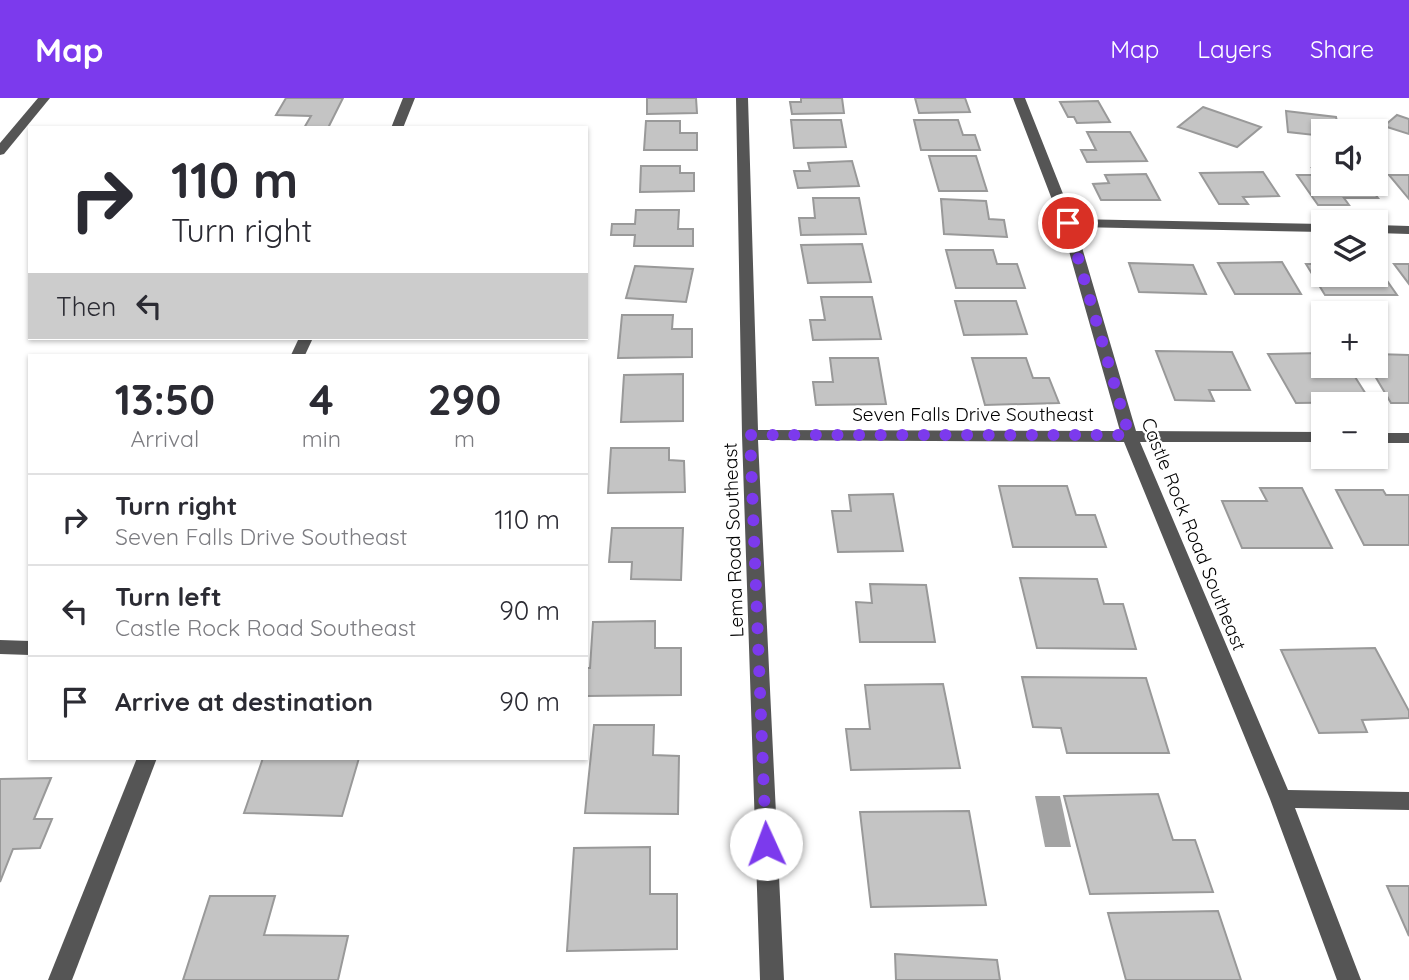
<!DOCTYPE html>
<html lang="en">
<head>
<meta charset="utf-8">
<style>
  body { margin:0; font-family:Quicksand,sans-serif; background:#f2f2f3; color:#2b2b33; height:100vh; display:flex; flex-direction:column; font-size:26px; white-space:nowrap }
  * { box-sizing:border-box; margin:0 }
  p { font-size:23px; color:#7c7c81 }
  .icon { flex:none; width:38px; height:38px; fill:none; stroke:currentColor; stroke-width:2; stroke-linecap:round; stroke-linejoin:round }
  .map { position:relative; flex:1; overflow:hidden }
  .sheet { position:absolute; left:28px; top:256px; width:560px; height:406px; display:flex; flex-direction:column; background:#fff; border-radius:0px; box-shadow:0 2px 5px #0004 }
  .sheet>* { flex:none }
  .guide { position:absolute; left:28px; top:28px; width:560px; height:214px; border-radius:0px; box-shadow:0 2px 5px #0004; background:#fff; color:#2b2b33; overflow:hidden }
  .controls { position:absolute; left:1311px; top:21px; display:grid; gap:14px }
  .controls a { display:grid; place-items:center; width:77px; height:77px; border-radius:0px; background:#fff; box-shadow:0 2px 5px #0004; font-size:35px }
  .pin { position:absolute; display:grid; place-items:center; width:60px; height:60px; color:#fff; margin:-30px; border:4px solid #fff; border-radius:50%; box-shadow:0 2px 7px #0007 }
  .me { position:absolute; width:77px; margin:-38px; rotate:358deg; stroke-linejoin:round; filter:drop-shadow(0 0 5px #0008) }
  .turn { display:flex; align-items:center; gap:24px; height:147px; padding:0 28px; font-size:32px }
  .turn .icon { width:91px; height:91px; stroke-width:2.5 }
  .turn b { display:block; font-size:49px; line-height:60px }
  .then { display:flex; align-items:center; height:66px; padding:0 28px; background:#0003; gap:14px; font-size:26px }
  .eta { display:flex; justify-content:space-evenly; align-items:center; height:119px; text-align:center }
  .eta b { font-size:42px; font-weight:800; line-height:49px }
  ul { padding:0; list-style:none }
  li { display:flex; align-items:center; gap:21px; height:91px; padding:0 28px; border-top:2px solid #e1e1e2 }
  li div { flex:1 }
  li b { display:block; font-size:26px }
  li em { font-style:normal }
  header { display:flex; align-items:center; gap:42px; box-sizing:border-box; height:98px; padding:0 35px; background:#7c3aed; color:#fff }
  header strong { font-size:33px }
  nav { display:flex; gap:38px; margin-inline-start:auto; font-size:24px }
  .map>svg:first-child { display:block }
  .water { fill:#a3a3a3 }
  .building { fill:#c4c4c4; stroke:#999; stroke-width:2 }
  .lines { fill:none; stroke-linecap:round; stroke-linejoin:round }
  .minor { fill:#555; fill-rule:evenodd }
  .route { stroke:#7c3aed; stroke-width:12; stroke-dasharray:0 21.6 }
  .labels { text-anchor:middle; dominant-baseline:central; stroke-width:5; stroke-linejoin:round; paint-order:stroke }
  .street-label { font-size:19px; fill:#000; stroke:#fff }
</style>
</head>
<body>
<header>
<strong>Map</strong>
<nav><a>Map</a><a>Layers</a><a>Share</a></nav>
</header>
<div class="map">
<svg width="1409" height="882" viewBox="0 0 1409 882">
  <rect width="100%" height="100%" fill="#fff"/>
  <polygon class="water" points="1035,698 1060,698 1071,749 1045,749"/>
  <g class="building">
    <polygon points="286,0 343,0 328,30 304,30 311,18 276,17"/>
    <polygon points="647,0 696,0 697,15 647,16"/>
    <polygon points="801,0 842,0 844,15 792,16 790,4 801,4"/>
    <polygon points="915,0 965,0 970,14 919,15"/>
    <polygon points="1098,3 1110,24 1077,25 1074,19 1068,19 1060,4"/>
    <polygon points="1203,9 1261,29 1237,49 1178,29"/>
    <polygon points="1286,13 1336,19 1339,33 1323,33 1323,38 1288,34"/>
    <polygon points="1397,17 1409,21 1409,36 1384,28"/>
    <polygon points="791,22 841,22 846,49 794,50"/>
    <polygon points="914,22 958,22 963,37 975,37 980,52 921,52"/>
    <polygon points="646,23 680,23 680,35 697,35 697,52 644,52"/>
    <polygon points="1087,34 1130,34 1147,63 1087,64 1081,52 1096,52"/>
    <polygon points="929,58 976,58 987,93 939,93"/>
    <polygon points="852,63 859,88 798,90 794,73 810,73 808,65"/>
    <polygon points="641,68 680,68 680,75 694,75 694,93 640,94"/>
    <polygon points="1312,70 1323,70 1323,86 1367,86 1378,100 1344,100 1349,107 1318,107 1297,77 1317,77"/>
    <polygon points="1263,74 1279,98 1243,99 1248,106 1219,106 1200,75"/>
    <polygon points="1146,76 1160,102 1101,102 1093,86 1109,85 1105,77"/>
    <polygon points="1389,77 1409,77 1409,101"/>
    <polygon points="813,100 859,100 866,136 801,137 799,120 815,120"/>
    <polygon points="941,101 986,103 989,121 1004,122 1007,139 944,136"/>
    <polygon points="636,112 679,112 678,131 693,131 693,148 634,148 635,137 611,137 612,126 635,126"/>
    <polygon points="862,146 871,184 808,185 801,147"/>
    <polygon points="946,152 993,152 997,166 1017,166 1025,190 956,190"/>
    <polygon points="1282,164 1301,196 1235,196 1218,165"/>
    <polygon points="1129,165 1193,167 1206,196 1139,194"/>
    <polygon points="1306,166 1323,166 1323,177 1376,177 1376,167 1397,197 1325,197"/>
    <polygon points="1394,166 1409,166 1409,186"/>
    <polygon points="635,168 693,171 686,204 626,200"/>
    <polygon points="821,199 872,199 881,241 813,242 810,222 825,222"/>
    <polygon points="955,203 1016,203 1027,236 964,237"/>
    <polygon points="622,217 673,217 672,231 692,231 692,259 618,260"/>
    <polygon points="1156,253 1232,254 1250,292 1209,292 1214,303 1175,302"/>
    <polygon points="1323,255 1323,268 1348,268 1371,304 1296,305 1268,256"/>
    <polygon points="1376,256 1409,257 1409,305 1391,305 1369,268 1376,268"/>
    <polygon points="830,260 878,260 886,306 816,307 813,284 833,284"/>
    <polygon points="972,260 1026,260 1033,280 1049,280 1059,305 985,307"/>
    <polygon points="683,276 683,323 621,324 624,277"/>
    <polygon points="611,350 669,350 669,362 684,363 685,394 608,395"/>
    <polygon points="999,388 1067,388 1076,417 1095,417 1106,449 1013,449"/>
    <polygon points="1260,390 1302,390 1332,450 1242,450 1222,403 1267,403"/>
    <polygon points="1336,392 1383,392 1386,397 1409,397 1409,447 1364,447"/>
    <polygon points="893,396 903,453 838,454 832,413 851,413 849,397"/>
    <polygon points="612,430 683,430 681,482 631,481 632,464 609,464"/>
    <polygon points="1020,480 1097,481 1104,506 1123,506 1136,551 1037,550"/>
    <polygon points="870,486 926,487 935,544 860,544 856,504 872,505"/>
    <polygon points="655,523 655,550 681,550 681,597 586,598 586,570 590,570 593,524"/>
    <polygon points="1375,550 1409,613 1409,620 1362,622 1367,634 1319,635 1281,552"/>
    <polygon points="1022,579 1146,580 1169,655 1067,655 1061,630 1033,629"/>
    <polygon points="943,586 960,670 851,672 846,631 870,631 865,587"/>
    <polygon points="594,627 654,627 653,657 679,658 678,716 585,715"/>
    <polygon points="263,660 359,660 342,718 244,715"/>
    <polygon points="51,680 34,721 52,721 40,750 13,751 0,784 0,681"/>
    <polygon points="1158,696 1173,742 1195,742 1213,794 1090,796 1064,698"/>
    <polygon points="969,713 986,807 871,809 860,714"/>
    <polygon points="650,749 650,796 677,796 677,851 567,853 574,750"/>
    <polygon points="1387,788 1409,788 1409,838"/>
    <polygon points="210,798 275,798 264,837 348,838 338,882 183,882"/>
    <polygon points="1218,813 1241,882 1126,882 1108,815"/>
    <polygon points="895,856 997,862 1000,882 896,882"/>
  </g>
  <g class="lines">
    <g class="minor">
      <polygon points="38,0 50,0 4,56 0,57 0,45"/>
      <polygon points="403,0 415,0 403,30 391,30"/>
      <polygon points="736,0 748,0 758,332 1120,333 1061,125 1013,0 1025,0 1073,121 1323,126 1323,134 1076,129 1136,333 1323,334 1323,344 1140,344 1288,692 1409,694 1409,712 1295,710 1361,882 1337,882 1270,701 1124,344 758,342 784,882 760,882 742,337"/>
      <polygon points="1376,127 1409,128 1409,136 1376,135"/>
      <polygon points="299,240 313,240 305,257 291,257"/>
      <rect x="1376" y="335" width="33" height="10"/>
      <polygon points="0,542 30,543 30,557 0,556"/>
      <polygon points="137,660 157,660 72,882 48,882"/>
    </g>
  </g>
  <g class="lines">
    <polyline class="route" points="766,746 750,337 1129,337 1068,125"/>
  </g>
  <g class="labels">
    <g class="street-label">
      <text x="973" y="316">Seven Falls Drive Southeast</text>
      <text transform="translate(1194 436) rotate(68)">Castle Rock Road Southeast</text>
      <text transform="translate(733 442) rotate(-92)">Lema Road Southeast</text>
    </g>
  </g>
</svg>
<div class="controls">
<a><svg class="icon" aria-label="sound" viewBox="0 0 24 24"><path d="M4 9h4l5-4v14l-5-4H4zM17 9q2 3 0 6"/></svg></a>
<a><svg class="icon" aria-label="layers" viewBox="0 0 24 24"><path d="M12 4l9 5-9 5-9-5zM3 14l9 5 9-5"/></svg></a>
<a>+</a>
<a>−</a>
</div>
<div class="pin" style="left:1068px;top:125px;background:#d93025"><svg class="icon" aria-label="arrive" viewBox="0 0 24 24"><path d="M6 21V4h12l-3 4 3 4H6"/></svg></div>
<svg class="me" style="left:766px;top:746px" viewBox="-20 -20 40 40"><circle r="19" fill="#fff"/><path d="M0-13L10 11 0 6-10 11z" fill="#7c3aed"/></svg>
<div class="guide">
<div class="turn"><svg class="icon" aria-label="right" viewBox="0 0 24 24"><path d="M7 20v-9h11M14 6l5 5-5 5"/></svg><div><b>110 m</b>Turn right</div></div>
<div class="then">Then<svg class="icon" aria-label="left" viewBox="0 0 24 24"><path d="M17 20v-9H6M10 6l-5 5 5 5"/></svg></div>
</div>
<section class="sheet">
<div class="eta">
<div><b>13:50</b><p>Arrival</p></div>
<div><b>4</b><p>min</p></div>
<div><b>290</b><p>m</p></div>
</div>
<ul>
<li><svg class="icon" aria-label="right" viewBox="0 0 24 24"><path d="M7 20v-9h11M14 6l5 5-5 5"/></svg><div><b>Turn right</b><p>Seven Falls Drive Southeast</p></div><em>110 m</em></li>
<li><svg class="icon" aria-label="left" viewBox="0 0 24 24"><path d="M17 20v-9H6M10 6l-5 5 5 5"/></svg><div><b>Turn left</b><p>Castle Rock Road Southeast</p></div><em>90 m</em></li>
<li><svg class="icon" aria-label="arrive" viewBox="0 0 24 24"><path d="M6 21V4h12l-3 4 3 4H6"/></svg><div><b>Arrive at destination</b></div><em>90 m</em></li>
</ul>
</section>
</div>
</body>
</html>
